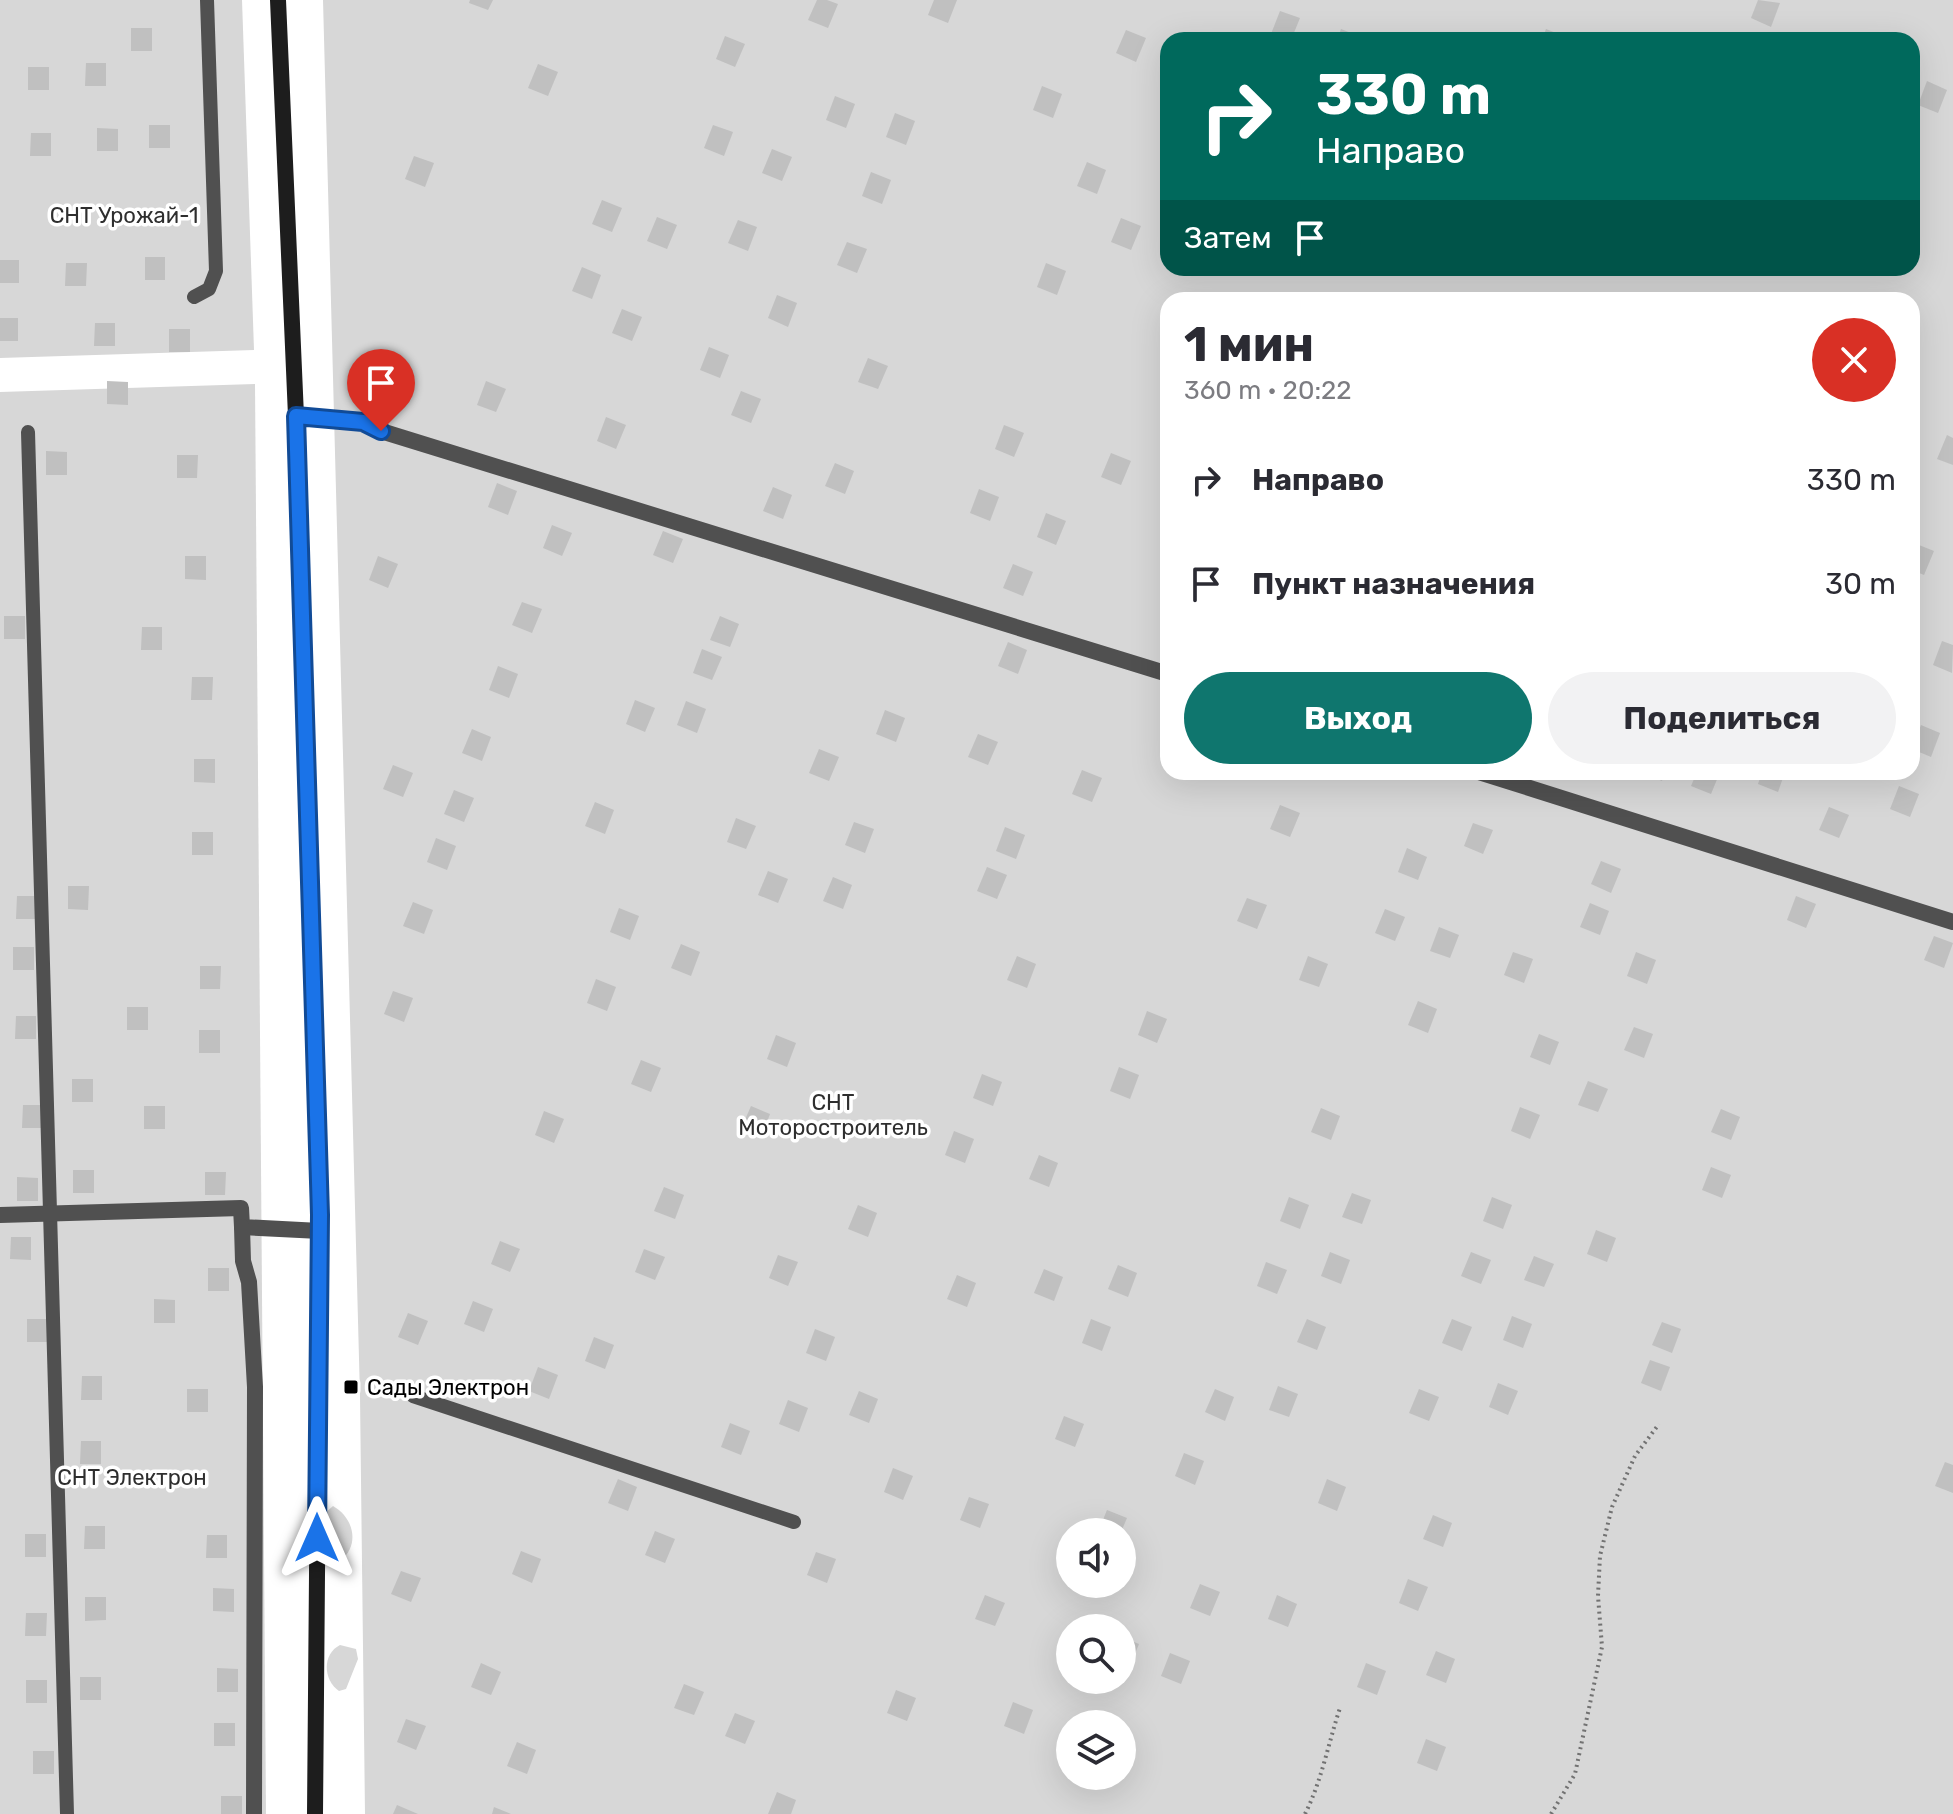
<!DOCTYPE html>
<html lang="ru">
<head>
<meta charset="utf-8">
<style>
  body { margin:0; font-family:Rubik,sans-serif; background:#f2f2f3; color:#2b2b33; height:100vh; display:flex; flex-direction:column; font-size:30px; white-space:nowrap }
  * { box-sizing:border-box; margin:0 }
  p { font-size:26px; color:#7c7c81 }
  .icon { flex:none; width:44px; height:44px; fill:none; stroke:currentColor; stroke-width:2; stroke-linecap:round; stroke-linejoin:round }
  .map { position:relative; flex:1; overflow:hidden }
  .sheet { position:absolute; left:1160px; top:292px; width:760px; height:488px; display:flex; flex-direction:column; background:#fff; border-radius:24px; box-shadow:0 8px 32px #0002 }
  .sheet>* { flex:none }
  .banner { position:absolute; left:1160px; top:32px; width:760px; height:244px; border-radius:24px; box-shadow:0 8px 32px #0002; background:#00695c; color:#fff; overflow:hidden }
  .fabs { position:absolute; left:1056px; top:1518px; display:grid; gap:16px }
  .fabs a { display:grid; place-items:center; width:80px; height:80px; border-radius:50%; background:#fff; box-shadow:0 8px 32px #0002; font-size:40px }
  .pin { position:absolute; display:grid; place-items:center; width:68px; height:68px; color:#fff; margin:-82px -34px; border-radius:50% 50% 50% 0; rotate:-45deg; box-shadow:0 0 8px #0007 }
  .pin .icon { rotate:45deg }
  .me { position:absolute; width:88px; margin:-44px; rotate:0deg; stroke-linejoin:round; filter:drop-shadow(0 0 6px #0008) }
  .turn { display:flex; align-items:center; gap:28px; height:168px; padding:0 24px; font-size:36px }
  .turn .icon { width:104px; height:104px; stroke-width:2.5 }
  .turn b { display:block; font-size:56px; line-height:68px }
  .then { display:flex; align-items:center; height:76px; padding:0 24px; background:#0003; gap:16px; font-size:30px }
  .round { display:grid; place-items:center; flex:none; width:84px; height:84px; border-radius:42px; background:#f2f2f3 }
  .overview { display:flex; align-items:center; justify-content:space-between; height:136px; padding:0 24px }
  h1 { font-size:48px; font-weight:700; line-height:60px }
  .primary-button { display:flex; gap:16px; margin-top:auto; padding:16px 24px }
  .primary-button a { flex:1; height:92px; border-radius:48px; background:#0f766e; color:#fff; font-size:32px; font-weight:700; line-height:92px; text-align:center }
  .primary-button a+a { background:#f2f2f3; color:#2b2b33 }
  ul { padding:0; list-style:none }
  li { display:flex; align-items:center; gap:24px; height:104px; padding:0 24px }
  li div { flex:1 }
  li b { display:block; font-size:30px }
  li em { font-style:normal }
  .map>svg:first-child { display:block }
  .green { fill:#d7d7d7; fill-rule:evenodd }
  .building { fill:#c0c0c0 }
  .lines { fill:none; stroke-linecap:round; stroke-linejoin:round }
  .path { stroke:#727272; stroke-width:4; stroke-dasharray:2 4; stroke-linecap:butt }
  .lane { stroke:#505050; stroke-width:14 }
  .street { stroke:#505050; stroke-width:16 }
  .secondary { stroke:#1d1d1d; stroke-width:16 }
  .route-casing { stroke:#114b97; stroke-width:20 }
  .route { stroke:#1a73e8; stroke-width:14 }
  .poi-dot { fill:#000; stroke:#fff; stroke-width:3 }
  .labels { text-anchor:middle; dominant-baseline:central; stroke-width:7; stroke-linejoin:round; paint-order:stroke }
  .park-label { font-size:22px; fill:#2e2e2e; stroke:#fff }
  .poi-label { font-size:22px; fill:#000; stroke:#fff; text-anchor:start }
</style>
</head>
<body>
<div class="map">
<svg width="1953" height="1814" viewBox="0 0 1953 1814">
  <rect width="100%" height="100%" fill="#fff"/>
  <g class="green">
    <polygon points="0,0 242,0 254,350 0,358"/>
    <path d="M323,0H1953V1814H365L360,1396ZM1168,40H1912V268H1168ZM1168,300H1912V772H1168ZM1070,1532H1122V1584H1070ZM1070,1628H1122V1680H1070ZM1070,1724H1122V1776H1070Z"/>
    <polygon points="255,384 266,1814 0,1814 0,392"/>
    <path d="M333,1506C354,1518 360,1545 341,1560H332L325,1554L324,1514Z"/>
    <path d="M340,1645L356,1649L358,1659L346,1689L339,1691C323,1680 322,1654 340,1645Z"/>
  </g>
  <g class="building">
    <polygon points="470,0 493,0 488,10 469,3"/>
    <polygon points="817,0 827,0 838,4 828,28 808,20"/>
    <polygon points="934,0 957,0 948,23 928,15"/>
    <polygon points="1758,0 1780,3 1771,27 1751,18"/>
    <polygon points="1280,11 1300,18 1291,40 1271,34"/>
    <rect x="131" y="28" width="21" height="23"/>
    <polygon points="1341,29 1361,37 1360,40 1337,40"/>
    <polygon points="1546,29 1566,37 1565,40 1542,40"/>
    <polygon points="1126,30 1146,38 1136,62 1116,53"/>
    <polygon points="725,36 745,44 735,67 716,59"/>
    <polygon points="86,63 106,63 106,86 85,86"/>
    <polygon points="538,64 558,72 548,96 528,88"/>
    <rect x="28" y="67" width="21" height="23"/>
    <polygon points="1927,81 1947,90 1938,113 1918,105"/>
    <polygon points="1042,86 1062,94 1053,118 1033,110"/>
    <polygon points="835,96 855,104 846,128 826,120"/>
    <polygon points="895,113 915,121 906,145 886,137"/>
    <rect x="149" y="125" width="21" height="23"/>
    <polygon points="713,125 733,132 724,156 704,148"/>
    <polygon points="97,128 118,129 118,151 97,151"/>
    <polygon points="31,133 51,133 51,156 30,156"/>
    <polygon points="772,149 792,157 782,181 762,173"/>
    <polygon points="414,156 434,163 425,187 405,179"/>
    <polygon points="1087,162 1106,170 1097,194 1077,186"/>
    <polygon points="871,172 891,180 882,204 862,196"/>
    <polygon points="602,200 622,208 612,232 592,224"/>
    <polygon points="657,217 677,225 667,249 647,241"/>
    <polygon points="1121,218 1141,226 1131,250 1111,242"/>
    <polygon points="738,220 757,227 748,251 728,243"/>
    <polygon points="847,242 867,249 857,273 837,265"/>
    <rect x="145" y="257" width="20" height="23"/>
    <rect x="0" y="260" width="19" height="23"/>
    <polygon points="66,263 87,263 86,286 65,286"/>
    <polygon points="1046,263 1066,271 1057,295 1037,287"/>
    <polygon points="582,267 601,275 592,299 572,291"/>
    <polygon points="777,295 797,303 788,327 768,318"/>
    <polygon points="622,309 642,317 632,341 612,333"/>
    <rect x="0" y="318" width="18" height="23"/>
    <polygon points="95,323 115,323 115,346 94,346"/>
    <rect x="169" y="329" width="21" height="23"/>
    <polygon points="709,347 729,355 720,378 700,370"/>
    <polygon points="868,358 888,366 878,389 858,382"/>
    <polygon points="107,381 128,382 128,405 107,404"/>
    <polygon points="486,381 506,389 496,412 477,405"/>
    <polygon points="741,391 761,399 751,423 731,415"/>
    <polygon points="606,417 626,425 616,449 597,441"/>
    <polygon points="1004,425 1024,433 1014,457 995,449"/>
    <polygon points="1947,435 1953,438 1953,465 1937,459"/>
    <polygon points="46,451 67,452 67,475 46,475"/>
    <polygon points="1111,453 1131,461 1121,485 1101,477"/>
    <polygon points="177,455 198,455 197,478 177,478"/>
    <polygon points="835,463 854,471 845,494 825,486"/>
    <polygon points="497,483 517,491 508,515 488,507"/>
    <polygon points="773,487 792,495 783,519 763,511"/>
    <polygon points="979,489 999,497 990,521 970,513"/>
    <polygon points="1046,513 1066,521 1056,545 1037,537"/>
    <polygon points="552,525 572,533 562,556 543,548"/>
    <polygon points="663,531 683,539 673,563 653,555"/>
    <polygon points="1914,543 1934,551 1924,575 1912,570"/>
    <polygon points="185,556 206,556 206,580 185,579"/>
    <polygon points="378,556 398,564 388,588 369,580"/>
    <polygon points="1013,564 1033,572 1023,596 1003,588"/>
    <polygon points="522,602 542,609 532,633 512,625"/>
    <rect x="4" y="616" width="21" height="23"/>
    <polygon points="720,616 739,624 730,647 710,640"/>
    <polygon points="142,627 162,627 162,650 141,650"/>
    <polygon points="1942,641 1953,645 1952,673 1933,665"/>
    <polygon points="1008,642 1027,650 1018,674 998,666"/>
    <polygon points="702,649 722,657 712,680 693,673"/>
    <polygon points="498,666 518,674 509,698 489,690"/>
    <polygon points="192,677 213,677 212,700 191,700"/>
    <polygon points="635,700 655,708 645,732 626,724"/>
    <polygon points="686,701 706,709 697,733 677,725"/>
    <polygon points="885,710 905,718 896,742 876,734"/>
    <polygon points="1921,725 1940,733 1931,757 1912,749"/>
    <polygon points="472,729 491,737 482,761 462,753"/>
    <polygon points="978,734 998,742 988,765 968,757"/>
    <polygon points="819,749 839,757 829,781 809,773"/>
    <polygon points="194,759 215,759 215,783 194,782"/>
    <polygon points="393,765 413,773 403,797 383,789"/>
    <polygon points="1082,770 1102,778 1092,802 1072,794"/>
    <polygon points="1640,772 1665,772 1662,781"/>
    <polygon points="1697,772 1720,772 1711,794 1691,786"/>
    <polygon points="1762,772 1785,772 1778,792 1758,784"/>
    <polygon points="1899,786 1919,794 1910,817 1890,809"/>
    <polygon points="454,790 474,798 464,822 444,814"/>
    <polygon points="595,802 614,810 605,834 585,826"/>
    <polygon points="1280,805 1300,813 1290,837 1270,829"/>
    <polygon points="1829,807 1849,815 1839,838 1819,830"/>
    <polygon points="736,818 756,826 746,849 727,842"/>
    <polygon points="854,822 874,829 865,853 845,845"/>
    <polygon points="1473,823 1493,830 1483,854 1464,846"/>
    <polygon points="1005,827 1025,835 1016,859 996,851"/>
    <rect x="192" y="832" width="21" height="23"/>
    <polygon points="436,838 456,846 447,870 427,862"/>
    <polygon points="1407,848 1427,857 1418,880 1398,872"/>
    <polygon points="1601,861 1621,869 1611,893 1591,884"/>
    <polygon points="987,867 1007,875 997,899 977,891"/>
    <polygon points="768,871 788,879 778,903 758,895"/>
    <polygon points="833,877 852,885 843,909 823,901"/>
    <polygon points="68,886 89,886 88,910 68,909"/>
    <polygon points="17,896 37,896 37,919 16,919"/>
    <polygon points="1796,896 1816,904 1806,928 1787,920"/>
    <polygon points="1247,898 1267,905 1257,929 1237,921"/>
    <polygon points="413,902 433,910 424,934 403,926"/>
    <polygon points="1590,903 1609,911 1600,935 1580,927"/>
    <polygon points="619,908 639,916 630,940 610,932"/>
    <polygon points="1385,909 1405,917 1395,941 1375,933"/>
    <polygon points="1439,927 1459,935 1450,958 1430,951"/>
    <polygon points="1934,936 1953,943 1944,968 1924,960"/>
    <polygon points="681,944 700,952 691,976 671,968"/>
    <rect x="13" y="947" width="21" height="23"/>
    <polygon points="1513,952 1533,959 1524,983 1504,975"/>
    <polygon points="1636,952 1656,960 1647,984 1627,976"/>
    <polygon points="1017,956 1036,964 1027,988 1007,980"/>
    <polygon points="1308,956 1328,964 1319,987 1299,980"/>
    <polygon points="200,966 221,966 220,989 200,989"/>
    <polygon points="596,979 616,987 607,1011 587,1003"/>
    <polygon points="393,991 413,998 404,1022 384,1014"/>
    <polygon points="1418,1001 1437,1009 1428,1033 1408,1025"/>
    <rect x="127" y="1007" width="21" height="23"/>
    <polygon points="1147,1011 1167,1019 1157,1043 1138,1035"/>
    <polygon points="16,1016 36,1016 36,1039 15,1039"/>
    <polygon points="1634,1027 1653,1034 1644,1058 1624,1050"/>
    <rect x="199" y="1030" width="21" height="23"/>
    <polygon points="1539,1034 1559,1042 1550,1065 1530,1057"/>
    <polygon points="776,1035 796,1043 787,1067 767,1059"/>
    <polygon points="641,1060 661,1068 651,1092 631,1084"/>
    <polygon points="1119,1067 1139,1075 1130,1099 1110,1091"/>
    <polygon points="982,1074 1002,1082 993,1106 973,1098"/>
    <rect x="72" y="1079" width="21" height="23"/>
    <polygon points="1588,1081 1608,1089 1598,1112 1578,1105"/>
    <polygon points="23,1105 43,1105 43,1128 22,1128"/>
    <rect x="144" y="1106" width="21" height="23"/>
    <polygon points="751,1106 770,1114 761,1138 741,1129"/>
    <polygon points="1520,1107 1540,1115 1530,1139 1511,1131"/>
    <polygon points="1321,1108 1340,1116 1331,1140 1311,1132"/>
    <polygon points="1721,1109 1740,1117 1731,1140 1711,1132"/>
    <polygon points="544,1111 564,1119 554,1143 535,1135"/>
    <polygon points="954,1131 974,1139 965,1163 945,1155"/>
    <polygon points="1039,1155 1058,1163 1049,1187 1029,1179"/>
    <polygon points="1711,1167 1731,1175 1722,1198 1702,1190"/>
    <rect x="73" y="1170" width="21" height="23"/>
    <polygon points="205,1172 226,1172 225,1195 205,1195"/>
    <polygon points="17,1177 38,1178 38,1201 17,1201"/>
    <polygon points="664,1187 684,1195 675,1219 654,1211"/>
    <polygon points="1352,1193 1371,1200 1362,1224 1342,1217"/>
    <polygon points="1289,1197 1309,1205 1300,1229 1280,1221"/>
    <polygon points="1492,1197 1512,1205 1503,1229 1483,1221"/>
    <polygon points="858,1205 877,1213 868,1237 848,1229"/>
    <polygon points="1596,1230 1616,1238 1607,1262 1587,1254"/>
    <polygon points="11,1237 31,1237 31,1260 10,1259"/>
    <polygon points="500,1241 520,1249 510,1272 491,1264"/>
    <polygon points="644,1249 665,1257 655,1280 635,1272"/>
    <polygon points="1330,1252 1350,1260 1341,1284 1321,1276"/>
    <polygon points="1471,1252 1491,1260 1481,1284 1461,1276"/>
    <polygon points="778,1255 798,1262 788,1286 769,1278"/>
    <polygon points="1534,1256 1554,1264 1544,1287 1524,1280"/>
    <polygon points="1266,1262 1287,1270 1277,1294 1257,1286"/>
    <polygon points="1118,1265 1137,1273 1128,1297 1108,1289"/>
    <rect x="208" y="1268" width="21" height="23"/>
    <polygon points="1044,1269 1063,1277 1054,1301 1034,1293"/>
    <polygon points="957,1275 976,1283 967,1307 947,1299"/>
    <polygon points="154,1299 175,1300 175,1323 154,1323"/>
    <polygon points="473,1301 493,1309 484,1332 464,1324"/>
    <polygon points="408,1313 428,1321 418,1345 398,1337"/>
    <polygon points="1512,1316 1532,1324 1523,1348 1503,1340"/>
    <rect x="27" y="1319" width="21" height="23"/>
    <polygon points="1091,1319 1111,1327 1102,1351 1082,1343"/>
    <polygon points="1307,1319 1326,1327 1317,1350 1297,1342"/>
    <polygon points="1452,1319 1472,1327 1462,1351 1442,1343"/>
    <polygon points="1662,1322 1681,1329 1672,1353 1652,1345"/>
    <polygon points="815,1329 835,1337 826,1361 806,1353"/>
    <polygon points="594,1337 614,1345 605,1369 585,1361"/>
    <polygon points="1650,1360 1670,1367 1661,1391 1641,1383"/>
    <polygon points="538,1367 558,1375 549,1399 529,1391"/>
    <polygon points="82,1376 102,1376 102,1400 81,1400"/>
    <polygon points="1498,1383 1518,1391 1508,1415 1489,1407"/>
    <polygon points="1278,1386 1298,1394 1289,1417 1269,1410"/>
    <rect x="187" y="1389" width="21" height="23"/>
    <polygon points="1215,1389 1234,1397 1225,1421 1205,1412"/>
    <polygon points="1419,1389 1439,1397 1429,1421 1409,1413"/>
    <polygon points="859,1391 878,1399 869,1423 849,1415"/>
    <polygon points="788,1400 808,1408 799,1432 779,1424"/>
    <polygon points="1064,1416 1084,1424 1075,1447 1055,1439"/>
    <polygon points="730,1423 750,1431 741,1455 721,1447"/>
    <polygon points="81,1441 101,1441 101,1464 80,1464"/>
    <polygon points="1184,1453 1204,1461 1195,1485 1175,1476"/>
    <polygon points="1945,1462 1953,1465 1953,1493 1935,1486"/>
    <polygon points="893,1468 913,1476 903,1500 884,1492"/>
    <polygon points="618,1479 637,1487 628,1511 608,1503"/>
    <polygon points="1327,1479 1346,1487 1337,1511 1318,1503"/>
    <polygon points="969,1497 989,1504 980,1528 960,1520"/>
    <polygon points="1107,1510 1127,1518 1121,1532 1098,1532"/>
    <polygon points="1433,1515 1452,1523 1443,1547 1423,1539"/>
    <polygon points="85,1526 105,1526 105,1549 84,1549"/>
    <polygon points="655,1531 675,1539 665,1563 645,1555"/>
    <rect x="25" y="1534" width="21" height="23"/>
    <polygon points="207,1535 227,1535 227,1558 206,1558"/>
    <polygon points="521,1551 541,1559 532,1583 512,1574"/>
    <polygon points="816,1552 836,1559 827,1583 807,1575"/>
    <polygon points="401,1571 421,1578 411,1602 391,1594"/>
    <polygon points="1408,1579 1428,1587 1418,1611 1399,1603"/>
    <polygon points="1200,1584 1220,1592 1210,1616 1190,1608"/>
    <polygon points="213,1588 234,1589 234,1612 213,1611"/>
    <polygon points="985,1595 1005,1603 995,1626 975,1619"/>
    <polygon points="1277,1595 1297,1604 1288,1627 1268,1619"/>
    <polygon points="85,1597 106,1597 106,1620 85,1621"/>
    <polygon points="26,1613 47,1613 46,1636 25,1636"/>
    <polygon points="1122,1637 1139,1644 1129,1668 1122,1665"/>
    <polygon points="1436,1651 1455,1659 1446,1683 1426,1675"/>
    <polygon points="1170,1653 1190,1661 1181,1684 1161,1676"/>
    <polygon points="481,1663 501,1672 491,1695 471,1687"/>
    <polygon points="1366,1663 1386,1671 1377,1695 1357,1687"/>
    <polygon points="217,1668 238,1669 238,1692 217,1692"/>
    <rect x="80" y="1677" width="21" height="23"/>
    <rect x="26" y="1680" width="21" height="23"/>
    <polygon points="684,1684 704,1692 694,1715 674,1708"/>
    <polygon points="896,1690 916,1698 907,1721 887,1713"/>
    <polygon points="1013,1702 1033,1710 1024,1734 1004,1726"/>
    <polygon points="735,1713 755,1721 745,1744 725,1736"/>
    <polygon points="1092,1716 1113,1724 1089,1724"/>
    <polygon points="406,1719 426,1726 416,1750 397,1742"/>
    <rect x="214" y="1723" width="21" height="23"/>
    <polygon points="1426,1739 1446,1747 1437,1771 1417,1763"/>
    <polygon points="517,1742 536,1750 527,1774 507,1766"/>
    <rect x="33" y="1751" width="21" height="23"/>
    <polygon points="777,1792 796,1800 791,1814 768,1814"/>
    <rect x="221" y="1796" width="21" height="18"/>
    <polygon points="397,1805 418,1814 393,1814"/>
    <polygon points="494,1807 511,1814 492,1814"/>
  </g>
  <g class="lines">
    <g class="path">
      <path d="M1305,1814C1322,1780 1328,1744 1340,1708"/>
      <polyline points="1551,1814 1575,1774 1602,1647 1598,1596 1600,1556 1612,1507 1635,1456 1659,1424"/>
    </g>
    <g class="lane">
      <polyline points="194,297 209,289 216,271 207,0"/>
      <polyline points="28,432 67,1814"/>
      <polyline points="413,1396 794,1522"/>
    </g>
    <g class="street">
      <polyline points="296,416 363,422 381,431 1168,674"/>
      <polyline points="1479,772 1953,922"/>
      <polyline points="0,1215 241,1208 242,1227 320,1231"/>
      <polyline points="242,1227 243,1261 249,1282 255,1387 254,1814"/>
    </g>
    <polyline class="secondary" points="278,0 296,416 320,1215 315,1814"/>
  </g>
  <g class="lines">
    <g class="route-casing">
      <polyline id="route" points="317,1538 320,1215 296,416 363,422 381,431"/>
    </g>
    <use href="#route" class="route"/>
  </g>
  <rect class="poi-dot" x="343" y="1379" width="16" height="16" rx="4"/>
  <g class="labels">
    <g class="park-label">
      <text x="124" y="215">СНТ Урожай-1</text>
      <text x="833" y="1102">СНТ<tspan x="833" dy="25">Моторостроитель</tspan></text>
      <text x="132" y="1477">СНТ Электрон</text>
    </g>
    <g class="poi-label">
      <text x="367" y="1387">Сады Электрон</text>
    </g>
  </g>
</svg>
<div class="fabs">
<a><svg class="icon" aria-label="sound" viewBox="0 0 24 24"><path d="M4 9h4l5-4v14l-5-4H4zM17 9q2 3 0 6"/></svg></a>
<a><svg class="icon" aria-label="search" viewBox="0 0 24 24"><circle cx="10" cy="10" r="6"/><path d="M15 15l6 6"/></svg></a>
<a><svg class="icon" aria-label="layers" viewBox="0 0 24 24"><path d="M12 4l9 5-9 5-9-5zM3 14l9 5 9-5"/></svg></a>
</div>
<div class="pin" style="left:381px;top:431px;background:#d93025"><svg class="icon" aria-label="arrive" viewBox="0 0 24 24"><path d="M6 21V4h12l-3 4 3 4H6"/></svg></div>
<svg class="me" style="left:317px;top:1538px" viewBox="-20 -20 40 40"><path d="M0-17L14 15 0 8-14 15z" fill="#1a73e8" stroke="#fff" stroke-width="4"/></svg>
<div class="banner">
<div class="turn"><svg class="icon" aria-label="right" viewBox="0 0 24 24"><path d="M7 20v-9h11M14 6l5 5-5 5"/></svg><div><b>330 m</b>Направо</div></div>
<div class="then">Затем<svg class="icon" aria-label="arrive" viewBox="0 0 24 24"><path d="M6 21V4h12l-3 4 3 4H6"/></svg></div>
</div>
<section class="sheet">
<div class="overview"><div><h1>1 мин</h1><p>360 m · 20:22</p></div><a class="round" style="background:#d93025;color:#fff"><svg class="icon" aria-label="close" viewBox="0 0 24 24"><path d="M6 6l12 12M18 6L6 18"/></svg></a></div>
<ul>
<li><svg class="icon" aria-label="right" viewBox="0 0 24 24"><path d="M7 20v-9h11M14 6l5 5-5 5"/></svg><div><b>Направо</b></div><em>330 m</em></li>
<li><svg class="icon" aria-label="arrive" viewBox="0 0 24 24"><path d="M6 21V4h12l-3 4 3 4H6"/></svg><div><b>Пункт назначения</b></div><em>30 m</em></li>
</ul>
<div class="primary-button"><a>Выход</a><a>Поделиться</a></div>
</section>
</div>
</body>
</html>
